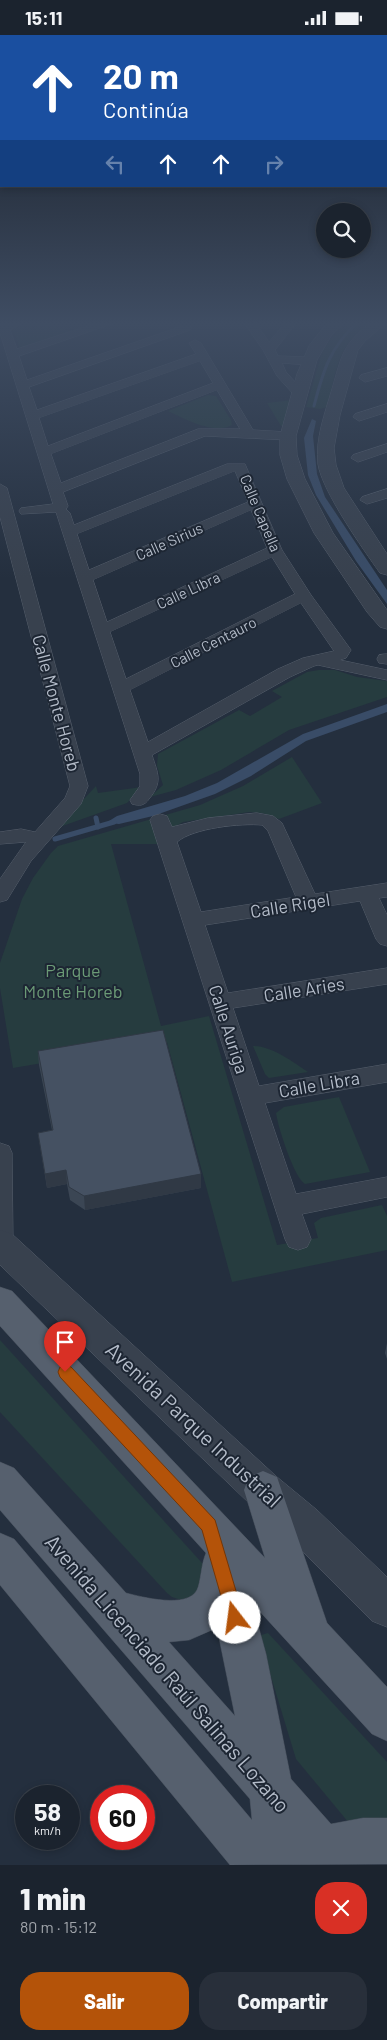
<!DOCTYPE html>
<html lang="es">
<head>
<meta charset="utf-8">
<style>
  body { margin:0; font-family:Barlow,sans-serif; background:#282f3a; color:#f1f3f6; height:100vh; display:flex; flex-direction:column; font-size:19px; white-space:nowrap }
  * { box-sizing:border-box; margin:0 }
  p { font-size:16px; color:#a0a4aa }
  .icon { flex:none; width:28px; height:28px; fill:none; stroke:currentColor; stroke-width:2; stroke-linecap:round; stroke-linejoin:round }
  .map { position:relative; height:1830px; overflow:hidden }
  .side { display:flex; flex-direction:column; background:#1b232e; flex:1 }
  .side>* { flex:none }
  .guide { position:absolute; left:0px; top:0px; width:388px; height:152px; box-shadow:0 2px 8px #0003,0 0 0 1px #39404a; background:#1a4fa0; color:#fff; overflow:hidden }
  .controls { position:absolute; left:316px; top:168px; display:grid; gap:10px }
  .controls a { display:grid; place-items:center; width:55px; height:55px; border-radius:50%; background:#1b232e; box-shadow:0 2px 8px #0003,0 0 0 1px #39404a; font-size:25px }
  .speed { position:absolute; left:15px; top:1750px; display:flex; gap:10px; font-size:25px; font-weight:700; text-align:center }
  .speed>* { display:grid; place-content:center; width:65px; height:65px; border-radius:50%; background:#1b232e; box-shadow:0 2px 8px #0003,0 0 0 1px #39404a; line-height:1 }
  .speed small { font-size:12px; font-weight:400 }
  .speed .limit { border:8px solid #d22; background:#fff; color:#111 }
  .pin { position:absolute; display:grid; place-items:center; width:42px; height:42px; color:#fff; margin:-51px -21px; border-radius:50% 50% 50% 0; rotate:-45deg; box-shadow:0 0 5px #0007 }
  .pin .icon { rotate:45deg }
  .me { position:absolute; width:55px; margin:-28px; rotate:345deg; stroke-linejoin:round; filter:drop-shadow(0 0 4px #0008) }
  .turn { display:flex; align-items:center; gap:18px; height:105px; padding:0 20px; font-size:22px }
  .turn .icon { width:65px; height:65px; stroke-width:2.5 }
  .turn b { display:block; font-size:35px; line-height:42px }
  .lanes { display:flex; align-items:center; height:48px; padding:0 20px; background:#0003; justify-content:center; gap:25px; direction:ltr }
  .lanes .off { opacity:.35 }
  .round { display:grid; place-items:center; flex:none; width:52px; height:52px; border-radius:20px; background:#282f3a }
  .head { display:flex; align-items:center; justify-content:space-between; height:85px; padding:0 20px }
  h1 { font-size:30px; font-weight:800; line-height:38px }
  .cta { display:flex; gap:10px; margin-top:auto; padding:10px 20px }
  .cta a { flex:1; height:58px; border-radius:20px; background:#b45309; color:#fff; font-size:20px; font-weight:800; line-height:58px; text-align:center }
  .cta a+a { background:#282f3a; color:#f1f3f6 }
  .status { display:flex; justify-content:space-between; align-items:center; height:35px; padding:0 25px; background:#1b232e; direction:ltr }
  .status svg { height:14px; fill:currentColor }
  .map>svg:first-child { display:block }
  .green { fill:#263c3f }
  .water { fill:#394c67 }
  .lines { fill:none; stroke-linecap:round; stroke-linejoin:round }
  .stream-far1 { stroke:#394c67; stroke-width:3 }
  .stream { stroke:#394c67; stroke-width:5 }
  .minor-casing { stroke:#565f6c; stroke-width:1 }
  .tertiary-casing { stroke:#565f6c; stroke-width:1 }
  .primary-casing { stroke:#414a57; stroke-width:1 }
  .minor { fill:#38414e; fill-rule:evenodd }
  .tertiary { fill:#38414e; fill-rule:evenodd }
  .primary { fill:#56606e; fill-rule:evenodd }
  .wall { fill:#3b4654 }
  .shaded-wall { fill:#303945 }
  .building { fill:#455162; stroke:#303945 }
  .route { fill:#b45309; stroke:#753606 }
  .labels { text-anchor:middle; dominant-baseline:central; stroke-width:4; stroke-linejoin:round; paint-order:stroke }
  .far-street-label { font-size:15px; fill:#b4bcc9; stroke:#1d2633 }
  .street-label { font-size:18px; fill:#b4bcc9; stroke:#1d2633 }
  .park-label { font-size:18px; fill:#6b9a76; stroke:#1d2633 }
  .near-street-label { font-size:21px; fill:#b4bcc9; stroke:#1d2633 }
</style>
</head>
<body>
<div class="status"><b>15:11</b><svg viewBox="0 0 49 12"><path d="M0 12V9h3v3zM5 12V6h3v6zM10 12V3h3v9zM15 12V0h3v12zM26 1h20v11H26zM47 4h2v5h-2z"/></svg></div>
<div class="map">
<svg width="387" height="1830" viewBox="0 0 387 1830">
  <rect width="100%" height="100%" fill="#242f3e"/>
  <g class="green">
    <polygon points="33,287 48,287 71,297 24,312 19,312 13,294"/>
    <path d="M349,287H371C336,309 337,336 327,372L320,374L306,372L322,318L332,302Z"/>
    <path d="M208,360L216,361L231,385L232,390C214,400 185,384 168,376Z"/>
    <polygon points="292,365 285,391 281,391 267,368"/>
    <polygon points="319,635 335,635 357,642 387,646 387,662 289,695 221,735 176,755 150,762 163,750 157,731 158,719 239,675 250,681 282,662 272,656 307,637"/>
    <polygon points="292,722 322,768 279,784 262,778 249,777 183,787 167,796 159,809 111,809 161,991 209,981 277,1210 318,1203 314,1188 321,1183 382,1170 387,1181 387,1215 232,1247 167,1007 13,1033 0,953 0,928 22,864 33,843 51,818 58,811 200,770 243,751"/>
    <polygon points="96,751 98,758 142,752 127,768 57,793"/>
    <path d="M253,1011C272,1011 293,1027 308,1037L269,1043L265,1039Z"/>
    <path d="M339,1062L370,1137L305,1149C294,1143 278,1092 276,1078L284,1072Z"/>
    <polygon points="0,1305 202,1528 205,1532 202,1555 184,1566 172,1562 167,1558 0,1377"/>
    <polygon points="268,1598 387,1727 387,1787 349,1788 296,1724 262,1612 261,1600"/>
  </g>
  <g class="water">
    <polygon points="312,384 316,386 313,401 317,439 325,462 387,555 387,569 356,526 316,460 308,440 304,403"/>
    <polygon points="387,669 387,677 306,706 251,741 215,759 153,781 119,789 109,788 109,786 117,781 185,761 217,748 303,699"/>
  </g>
  <g class="lines">
    <path class="stream-far1" d="M314,371C323,336 330,312 358,287"/>
    <g class="stream">
      <polyline points="96,783 98,792"/>
      <polyline points="55,804 114,787"/>
    </g>
    <g class="minor-casing">
      <g id="minor">
        <path d="M9,287H25L10,295L17,314L100,287H117L19,321L27,345L182,291H190L192,293L190,295L29,352L37,375L196,319L189,308L195,305L201,308L253,395L288,397L294,401L288,405L205,401L63,457L68,471L66,474L70,478L74,490L227,429H245L282,515L311,560L351,615L346,623L340,625L387,635V645L318,630L314,631L290,642L152,720C158,739 163,747 149,764C144,771 140,771 132,769L130,765L140,751V739L56,477L21,479L19,476L21,473L53,469L0,298V291ZM200,326L213,348L48,411L39,383ZM217,355L240,394H198L61,448L51,419ZM235,436L248,467L89,535L77,499ZM251,475L267,513L107,587L93,545ZM272,522L295,559L126,644L110,597ZM301,568L334,616L303,623L278,634L148,707L130,655Z"/>
        <polygon points="244,287 255,287 269,307 286,287 297,287 275,315 278,321 308,322 314,326 308,330 282,328 286,337 306,359 304,362 296,362 277,341 263,315"/>
        <polygon points="387,333 387,341 365,347 359,343 361,340"/>
        <polygon points="387,369 387,377 359,386 353,382 355,379"/>
        <polygon points="387,409 387,417 358,427 351,423 353,420"/>
        <polygon points="0,449 7,453 88,751 81,769 31,826 7,865 0,867 0,844 26,807 0,809 0,797 21,794 35,797 65,763 70,751 0,482"/>
        <polygon points="387,454 387,463 367,469 360,465 362,462"/>
        <polygon points="385,619 387,619 387,629 379,628 377,624 379,620"/>
        <path d="M257,778L273,781L282,788L315,859L387,848V862L379,863L387,880V911L380,909L376,904L360,866L205,890L228,958L387,933V949L233,973L259,1051L387,1029V1047L265,1068L296,1159L387,1142V1162L302,1179L311,1204L307,1212L298,1215L289,1212L285,1204L150,785L153,781L160,779L167,781L172,792L208,783ZM262,790L268,796L296,862L201,877L177,807C193,793 241,788 262,790Z"/>
        <polygon points="0,1108 9,1111 12,1118 13,1209 9,1217 0,1220"/>
      </g>
    </g>
    <g class="tertiary-casing">
      <g id="tertiary">
        <polygon points="328,287 344,287 331,301 317,325 296,401 297,420 305,444 333,498 387,575 387,594 380,592 367,577 314,498 287,444 280,420 280,401 297,339 309,311"/>
        <path d="M371,287H387L365,306L358,315L340,380L334,413L336,430L344,453L387,519V540L380,538C363,514 322,456 318,429C315,404 325,378 332,354C342,320 342,310 371,287Z"/>
        <polygon points="0,1195 12,1199 277,1442 317,1475 387,1542 387,1592 372,1586 289,1503 249,1468 0,1230"/>
      </g>
    </g>
    <g class="primary-casing">
      <path id="primary" d="M0,1252L12,1256L265,1523L244,1455L249,1442L263,1436L277,1442L327,1588L387,1652V1706L372,1699L252,1568L266,1619L291,1744L331,1789L363,1783H387V1829L230,1830L0,1550V1498L14,1504L252,1785L250,1764L0,1475V1427L14,1433L126,1558C142,1562 187,1574 197,1555C201,1547 201,1529 206,1518L0,1291ZM217,1593L235,1681L169,1607L189,1605Z"/>
    </g>
    <use href="#minor" class="minor"/>
    <use href="#tertiary" class="tertiary"/>
    <use href="#primary" class="primary"/>
  </g>
  <g class="wall">
    <polygon points="38,1016 201,1153 85,1175 70,1165 67,1149 47,1153 38,1098 52,1095 39,1030"/>
    <polygon points="387,1308 387,1324 385,1318"/>
  </g>
  <g class="shaded-wall">
    <polygon points="66,1135 67,1149 47,1153 45,1139"/>
    <polygon points="201,1139 201,1153 85,1175 84,1161"/>
  </g>
  <polygon class="building" points="163,995 201,1139 84,1161 69,1152 66,1135 45,1139 38,1098 53,1095 38,1016"/>
  <linearGradient id="sky" x2="0" y2="1"><stop stop-color="#141a22"/><stop offset="0.53" stop-color="#3f4d63"/><stop offset="1" stop-color="#3f4d63" stop-opacity="0"/></linearGradient>
  <rect width="387" height="544" fill="url(#sky)"/>
  <polygon class="route" points="65,1330 71,1332 215,1485 244,1583 241,1589 235,1592 229,1589 202,1495 60,1342 58,1337 60,1332"/>
  <g class="labels">
    <g class="far-street-label">
      <text transform="translate(261 478) rotate(67)">Calle Capella</text>
      <text transform="translate(169 506) rotate(-24)">Calle Sirius</text>
      <text transform="translate(188 555) rotate(-25)">Calle Libra</text>
      <text transform="translate(213 607) rotate(-27)">Calle Centauro</text>
    </g>
    <g class="street-label">
      <text transform="translate(57 668) rotate(75)">Calle Monte Horeb</text>
      <text transform="translate(290 870) rotate(-9)">Calle Rigel</text>
      <text transform="translate(304 954) rotate(-9)">Calle Aries</text>
      <text transform="translate(229 994) rotate(72)">Calle Auriga</text>
      <text transform="translate(319 1049) rotate(-10)">Calle Libra</text>
    </g>
    <g class="park-label">
      <text x="73" y="935">Parque<tspan x="73" dy="21">Monte Horeb</tspan></text>
    </g>
    <g class="near-street-label">
      <text transform="translate(194 1389) rotate(43)">Avenida Parque Industrial</text>
      <text transform="translate(168 1638) rotate(49)">Avenida Licenciado Raúl Salinas Lozano</text>
    </g>
  </g>
</svg>
<div class="controls">
<a><svg class="icon" aria-label="search" viewBox="0 0 24 24"><circle cx="10" cy="10" r="6"/><path d="M15 15l6 6"/></svg></a>
</div>
<div class="speed"><div>58<small>km/h</small></div><div class="limit">60</div></div>
<div class="pin" style="left:65px;top:1337px;background:#d93025"><svg class="icon" aria-label="arrive" viewBox="0 0 24 24"><path d="M6 21V4h12l-3 4 3 4H6"/></svg></div>
<svg class="me" style="left:235px;top:1583px" viewBox="-20 -20 40 40"><circle r="19" fill="#fff"/><path d="M0-13L10 11 0 6-10 11z" fill="#b45309"/></svg>
<div class="guide">
<div class="turn"><svg class="icon" aria-label="ahead" viewBox="0 0 24 24"><path d="M12 20V5M6 11l6-6 6 6"/></svg><div><b>20 m</b>Continúa</div></div>
<div class="lanes"><svg class="icon off" aria-label="left" viewBox="0 0 24 24"><path d="M17 20v-9H6M10 6l-5 5 5 5"/></svg><svg class="icon" aria-label="ahead" viewBox="0 0 24 24"><path d="M12 20V5M6 11l6-6 6 6"/></svg><svg class="icon" aria-label="ahead" viewBox="0 0 24 24"><path d="M12 20V5M6 11l6-6 6 6"/></svg><svg class="icon off" aria-label="right" viewBox="0 0 24 24"><path d="M7 20v-9h11M14 6l5 5-5 5"/></svg></div>
</div>
</div>
<section class="side">
<div class="head"><div><h1>1 min</h1><p>80 m · 15:12</p></div><a class="round" style="background:#d93025;color:#fff"><svg class="icon" aria-label="close" viewBox="0 0 24 24"><path d="M6 6l12 12M18 6L6 18"/></svg></a></div>
<div class="cta"><a>Salir</a><a>Compartir</a></div>
</section>
</body>
</html>
